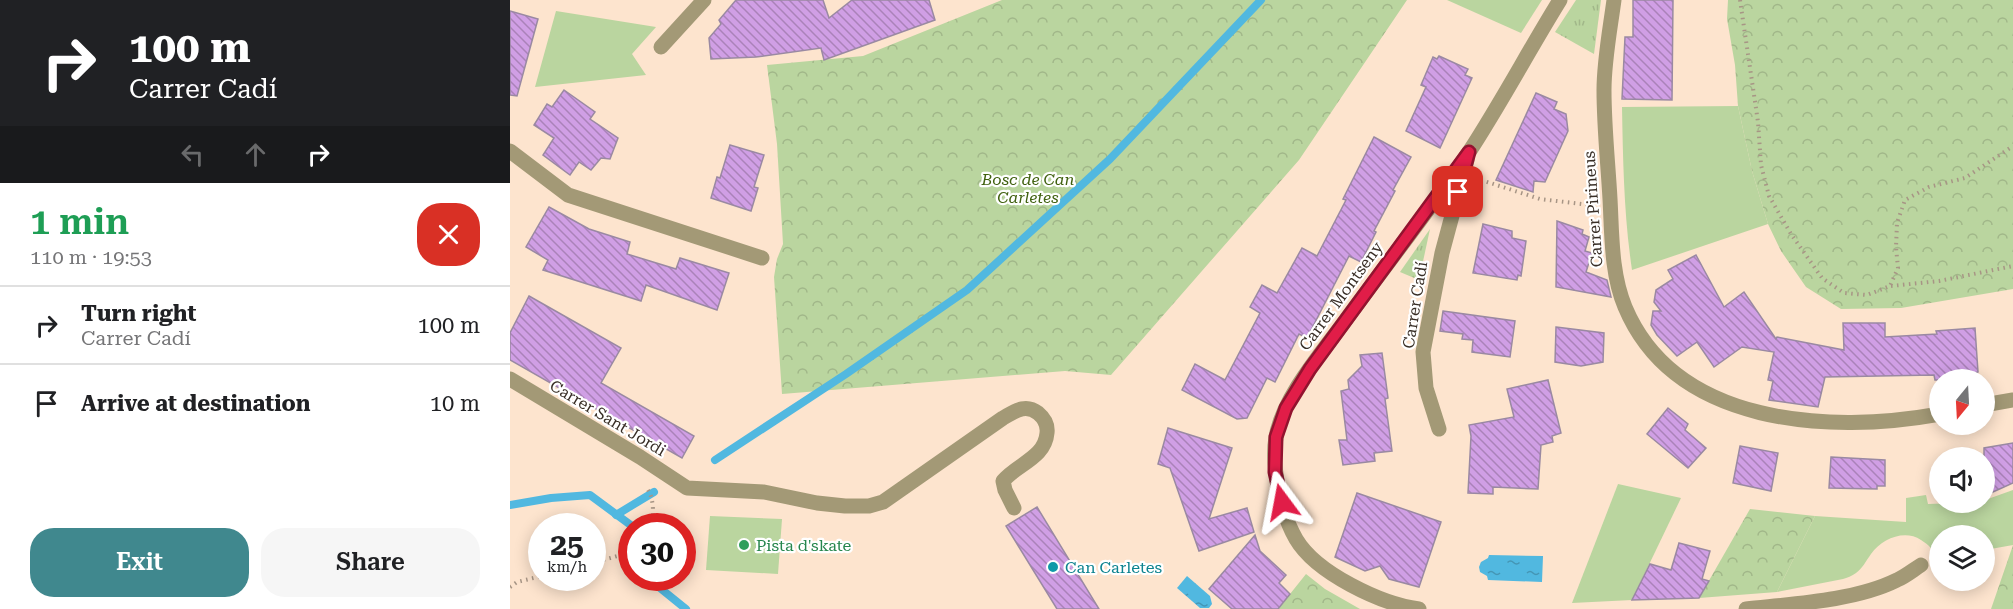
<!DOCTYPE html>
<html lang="en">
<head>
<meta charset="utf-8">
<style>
  body { margin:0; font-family:"Roboto Serif",serif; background:#f6f6f6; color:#202124; height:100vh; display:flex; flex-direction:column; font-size:22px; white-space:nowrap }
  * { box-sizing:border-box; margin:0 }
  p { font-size:20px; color:#757577 }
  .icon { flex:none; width:33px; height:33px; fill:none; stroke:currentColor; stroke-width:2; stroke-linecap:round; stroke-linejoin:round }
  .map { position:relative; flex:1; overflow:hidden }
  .sheet { display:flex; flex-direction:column; background:#fff; width:510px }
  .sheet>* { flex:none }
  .banner { background:#202124; color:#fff; overflow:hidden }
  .needle { width:39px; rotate:198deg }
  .fabs { position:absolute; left:1419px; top:369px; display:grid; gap:12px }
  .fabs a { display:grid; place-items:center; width:66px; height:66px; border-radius:50%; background:#fff; box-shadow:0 3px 15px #0003; font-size:30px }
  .speed { position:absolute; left:18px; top:513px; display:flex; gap:12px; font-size:30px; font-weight:700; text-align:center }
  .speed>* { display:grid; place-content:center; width:78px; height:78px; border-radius:50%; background:#fff; box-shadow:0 3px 15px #0003; line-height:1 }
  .speed small { font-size:15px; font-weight:400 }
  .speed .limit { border:9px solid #d22; background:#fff; color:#111 }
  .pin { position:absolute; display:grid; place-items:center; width:51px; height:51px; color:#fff; margin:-26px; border-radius:12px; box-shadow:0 3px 9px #0006 }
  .me { position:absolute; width:66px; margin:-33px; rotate:347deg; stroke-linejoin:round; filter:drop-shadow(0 0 4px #0008) }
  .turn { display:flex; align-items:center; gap:21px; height:126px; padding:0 30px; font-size:27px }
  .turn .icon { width:78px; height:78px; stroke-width:2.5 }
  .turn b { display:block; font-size:42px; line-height:51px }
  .lanes { display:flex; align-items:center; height:57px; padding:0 30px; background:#0003; justify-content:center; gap:30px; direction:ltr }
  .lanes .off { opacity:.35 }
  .round { display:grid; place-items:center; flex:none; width:63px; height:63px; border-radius:24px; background:#f6f6f6 }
  .summary { display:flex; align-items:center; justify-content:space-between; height:102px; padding:0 30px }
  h1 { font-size:36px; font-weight:600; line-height:45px; color:#1e9e55 }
  .action { display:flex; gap:12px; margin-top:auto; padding:12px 30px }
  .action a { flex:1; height:69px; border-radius:24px; background:#40888e; color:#fff; font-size:24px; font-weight:600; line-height:69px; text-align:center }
  .action a+a { background:#f6f6f6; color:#202124 }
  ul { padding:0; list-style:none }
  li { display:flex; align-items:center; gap:18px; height:78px; padding:0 30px; border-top:2px solid #e0e0e0 }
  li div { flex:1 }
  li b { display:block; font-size:22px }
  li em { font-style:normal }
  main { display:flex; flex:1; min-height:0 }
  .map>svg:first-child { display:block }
  .green { fill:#bad59f }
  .forest { fill:url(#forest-crowns) }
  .park { fill:url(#park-tufts) }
  .water { fill:url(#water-ripples) }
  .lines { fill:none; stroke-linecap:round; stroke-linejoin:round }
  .stream { stroke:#51b8e0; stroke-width:8 }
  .building { fill:url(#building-back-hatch); stroke:#9a89a2; stroke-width:1.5 }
  .path { stroke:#a79585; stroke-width:4; stroke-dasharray:1.5 4.5; stroke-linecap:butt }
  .minor { stroke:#a39976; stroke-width:15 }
  .route-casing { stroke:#92132f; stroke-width:15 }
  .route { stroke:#e11d48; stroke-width:10 }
  .leisure-dot { fill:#2e9e5b; stroke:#fff; stroke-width:2 }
  .culture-dot { fill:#0f9aa8; stroke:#fff; stroke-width:2 }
  .labels { text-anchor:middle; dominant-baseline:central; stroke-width:4.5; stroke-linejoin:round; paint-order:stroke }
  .park-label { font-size:16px; font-style:italic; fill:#40610f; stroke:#fff }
  .street-label { font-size:16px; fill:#382e26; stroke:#fff }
  .leisure-label { font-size:16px; fill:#27864d; stroke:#fff; text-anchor:start }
  .culture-label { font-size:16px; fill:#0d838f; stroke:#fff; text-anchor:start }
</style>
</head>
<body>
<main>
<section class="sheet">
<div class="banner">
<div class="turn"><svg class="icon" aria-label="right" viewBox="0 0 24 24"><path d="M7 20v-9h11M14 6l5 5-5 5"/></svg><div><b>100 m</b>Carrer Cadí</div></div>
<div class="lanes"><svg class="icon off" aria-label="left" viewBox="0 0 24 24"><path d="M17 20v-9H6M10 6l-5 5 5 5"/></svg><svg class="icon off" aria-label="ahead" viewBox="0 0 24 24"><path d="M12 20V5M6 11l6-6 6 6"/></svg><svg class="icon" aria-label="right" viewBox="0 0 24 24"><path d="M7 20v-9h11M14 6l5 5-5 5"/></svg></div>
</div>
<div class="summary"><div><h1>1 min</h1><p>110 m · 19:53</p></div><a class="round" style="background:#d93025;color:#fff"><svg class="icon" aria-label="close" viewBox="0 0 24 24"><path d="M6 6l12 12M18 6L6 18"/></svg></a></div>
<ul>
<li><svg class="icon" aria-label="right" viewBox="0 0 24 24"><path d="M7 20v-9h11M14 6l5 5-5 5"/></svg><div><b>Turn right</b><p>Carrer Cadí</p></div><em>100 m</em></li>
<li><svg class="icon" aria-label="arrive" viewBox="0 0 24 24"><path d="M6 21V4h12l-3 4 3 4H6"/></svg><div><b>Arrive at destination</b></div><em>10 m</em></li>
</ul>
<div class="action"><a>Exit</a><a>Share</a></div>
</section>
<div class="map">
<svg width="1503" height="609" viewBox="0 0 1503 609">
  <defs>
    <pattern id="forest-crowns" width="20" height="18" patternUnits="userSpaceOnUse" patternTransform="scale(1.5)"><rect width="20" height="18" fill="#bad59f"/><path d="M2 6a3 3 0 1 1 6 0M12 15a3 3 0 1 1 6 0" fill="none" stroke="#a1b789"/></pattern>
    <pattern id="park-tufts" width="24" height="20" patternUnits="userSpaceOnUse" patternTransform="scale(1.5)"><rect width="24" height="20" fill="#bad59f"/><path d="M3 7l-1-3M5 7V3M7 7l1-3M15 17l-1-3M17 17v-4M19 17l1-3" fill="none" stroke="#a1b789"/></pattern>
    <pattern id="water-ripples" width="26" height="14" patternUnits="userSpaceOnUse" patternTransform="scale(1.5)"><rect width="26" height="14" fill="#51b8e0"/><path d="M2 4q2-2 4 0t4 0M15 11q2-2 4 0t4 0" fill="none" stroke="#4496b5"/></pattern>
    <pattern id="building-back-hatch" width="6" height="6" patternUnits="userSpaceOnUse" patternTransform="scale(1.5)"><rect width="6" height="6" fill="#d09fe5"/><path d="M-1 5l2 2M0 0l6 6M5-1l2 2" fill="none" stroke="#aa82b9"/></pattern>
  </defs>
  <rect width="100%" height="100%" fill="#fde4ce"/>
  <g class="green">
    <polygon points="937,0 1032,0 1011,33"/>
    <polygon points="46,11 146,27 122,54 136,75 25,87"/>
    <path d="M1228,106L1242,171L1258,224L1122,270C1114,216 1113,162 1112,107Z"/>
    <polygon points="1108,484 1171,498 1122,600 1062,603"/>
    <path d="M1503,490V545L1475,550L1474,536H1430L1429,558H1426C1424,550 1419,545 1411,540C1394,529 1372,539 1361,554C1356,561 1352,569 1346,573C1342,576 1337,578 1333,579L1267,592L1305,516L1396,522V498L1416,495L1418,504L1474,502L1475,500Z"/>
    <polygon points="200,516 272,519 268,574 196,570"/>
  </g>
  <g class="forest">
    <polygon points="492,0 897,0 789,160 601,375 555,371 272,394 264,277 267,259 273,244 267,144 257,65 353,56"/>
    <polygon points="1218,0 1503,0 1503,289 1391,308 1331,309 1296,287 1271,251 1258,224 1242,171 1228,106 1225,65 1217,19"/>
    <polygon points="1240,509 1305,516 1267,592 1189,598"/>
    <polygon points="1503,545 1503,609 1481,609"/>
    <polygon points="796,574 815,589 850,609 768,609"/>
  </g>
  <g class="park">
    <polygon points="1066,0 1091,0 1084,54 1045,32"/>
    <polygon points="920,229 909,280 890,272"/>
  </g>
  <g class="water">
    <polygon points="979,555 1033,556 1032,582 978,580 977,576 970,572 969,567 971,562 978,558"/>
    <polygon points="677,576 700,596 702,604 699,608 690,608 667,588"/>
  </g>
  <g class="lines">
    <g class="stream">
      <polyline points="205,460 336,374 457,290 600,159 751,0"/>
      <polyline points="0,505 41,498 80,495 122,526"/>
      <polyline points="106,515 144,492"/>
      <polyline points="149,578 150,588 176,609"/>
    </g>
  </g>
  <g class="building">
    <polygon points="226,0 313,0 319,18 342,0 419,0 425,20 314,60 311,48 246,57 201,59 199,38 211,24 209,20"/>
    <polygon points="1123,0 1163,0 1162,100 1112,99 1115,37 1123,37"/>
    <polygon points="0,11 28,19 7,96 0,95"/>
    <polygon points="929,56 958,69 955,75 962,78 930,148 896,131 916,87 911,85 923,57 927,59"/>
    <polygon points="54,90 85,112 80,119 108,138 100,159 91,158 81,170 69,162 60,175 33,155 44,138 24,125 37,104 42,107"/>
    <polygon points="1026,93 1047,102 1044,109 1056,114 1058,131 1035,182 1024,181 1023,192 986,180"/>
    <polygon points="864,137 901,157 883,190 885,191 864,231 866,232 851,262 839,256 797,338 789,334 765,382 757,378 737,418 727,419 672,390 685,364 715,380 750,313 740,307 752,285 767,293 792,248 807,256 836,200 833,199"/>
    <polygon points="220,145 254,155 244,187 248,188 241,211 201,198 207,177 210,178"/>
    <polygon points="39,207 79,229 120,242 117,254 166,269 170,258 219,273 207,310 136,285 131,301 33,270 38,260 16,247"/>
    <polygon points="1047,221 1073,230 1072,234 1079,237 1075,251 1082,253 1076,272 1097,280 1101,297 1046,287"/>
    <polygon points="973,224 1002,231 1002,238 1016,241 1011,276 1008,275 1007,280 963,273"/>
    <polygon points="1186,255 1214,307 1234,292 1266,339 1267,337 1334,350 1333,323 1375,323 1375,337 1427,334 1426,331 1465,328 1468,372 1464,373 1465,380 1425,380 1424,375 1315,377 1308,407 1259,400 1263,381 1258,380 1264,352 1232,347 1204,367 1187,342 1167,356 1147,335 1141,325 1143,311 1151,311 1144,302 1146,290 1163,279 1158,270"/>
    <polygon points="19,296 111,348 91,383 184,436 172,458 0,360 0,333"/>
    <polygon points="933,311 1005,321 1000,357 962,352 963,340 952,339 953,334 930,331"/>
    <polygon points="1046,327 1094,333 1093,362 1071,366 1045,362"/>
    <polygon points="872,353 878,398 875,399 882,451 864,453 865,461 833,465 829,440 837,440 831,391 839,389 838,380 852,366 850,355"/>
    <polygon points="1038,380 1051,433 1042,436 1043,442 1031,445 1028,489 983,487 983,494 958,493 961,436 959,425 1004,417 997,389"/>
    <polygon points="1158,408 1178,424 1175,430 1196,448 1178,468 1137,434"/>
    <polygon points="658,428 722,448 699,519 737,508 744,532 689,551 660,468 648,464"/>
    <polygon points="1503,443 1503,483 1474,496 1474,448"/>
    <polygon points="1230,446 1268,453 1261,491 1223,483"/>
    <polygon points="1321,457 1375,460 1375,486 1367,486 1367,489 1319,488"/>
    <polygon points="847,493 931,522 909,587 879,579 870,566 855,571 825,557"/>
    <polygon points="527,507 589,609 547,609 496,526"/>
    <polygon points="745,535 750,551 776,575 769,583 780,594 768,609 722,609 699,589"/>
    <polygon points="1169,543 1200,551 1192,579 1199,581 1189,598 1122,600 1140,564 1161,570"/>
  </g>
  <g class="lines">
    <g class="path">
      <polyline points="1230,0 1248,122 1251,165 1259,196 1281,234 1312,278 1334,293 1357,295 1380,286 1388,268 1386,247 1387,223 1395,200 1419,187 1455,178 1503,146"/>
      <polyline points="971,180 1030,199 1080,205"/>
      <polyline points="1381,286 1429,281 1503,266"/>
      <path d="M138,490C144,499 144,516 141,526"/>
      <polyline points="82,563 122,552"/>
      <polyline points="0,587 7,582 32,576"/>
    </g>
    <g class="minor">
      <path d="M1104,0C1100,30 1094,61 1094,90C1094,127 1098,163 1100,199C1102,235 1101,273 1115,307C1165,426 1320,434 1430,414"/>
      <polyline points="151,47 194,0"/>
      <polyline points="0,151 58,195 252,258"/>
      <path d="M0,379L130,457L177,488L254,492L307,503L335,506H359L373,502L493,418C504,412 515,403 528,413C534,418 538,425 537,433C535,458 507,464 493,481L495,490L504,508"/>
      <polyline points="1474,405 1503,400"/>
      <polyline points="929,429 916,388 913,352 932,253 957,160"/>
      <path d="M909,609C871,604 806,573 786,539C771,513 761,466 766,437C773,398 809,356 832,325C874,267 919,211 959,152C991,103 1019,50 1050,0"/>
      <path d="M1236,609C1282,604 1345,601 1387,580C1396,576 1403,570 1411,565"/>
    </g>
  </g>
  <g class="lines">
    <g class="route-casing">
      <polyline id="route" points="772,502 765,472 766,437 776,408 800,369 959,152 948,192"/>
    </g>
    <use href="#route" class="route"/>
  </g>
  <circle class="leisure-dot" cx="234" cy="545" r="6"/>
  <circle class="culture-dot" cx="543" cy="567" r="6"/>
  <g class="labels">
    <g class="park-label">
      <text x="518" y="179">Bosc de Can<tspan x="518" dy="18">Carletes</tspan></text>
    </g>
    <g class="street-label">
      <text transform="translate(1083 209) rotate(-94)">Carrer Pirineus</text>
      <text transform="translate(831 296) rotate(-54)">Carrer Montseny</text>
      <text transform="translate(905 305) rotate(-81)">Carrer Cadí</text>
      <text transform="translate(98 418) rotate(31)">Carrer Sant Jordi</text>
    </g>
    <g class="leisure-label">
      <text x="246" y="545">Pista d'skate</text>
    </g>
    <g class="culture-label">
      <text x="555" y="567">Can Carletes</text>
    </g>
  </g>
</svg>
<div class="fabs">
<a><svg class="needle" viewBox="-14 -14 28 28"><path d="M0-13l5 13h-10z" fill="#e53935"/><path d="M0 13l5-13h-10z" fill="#757577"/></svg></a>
<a><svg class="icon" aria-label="sound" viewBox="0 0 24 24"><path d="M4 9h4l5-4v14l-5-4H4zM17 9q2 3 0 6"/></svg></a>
<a><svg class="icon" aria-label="layers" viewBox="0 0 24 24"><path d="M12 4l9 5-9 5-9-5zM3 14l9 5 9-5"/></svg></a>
</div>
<div class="speed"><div>25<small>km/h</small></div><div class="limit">30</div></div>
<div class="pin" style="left:948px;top:192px;background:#d93025"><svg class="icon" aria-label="arrive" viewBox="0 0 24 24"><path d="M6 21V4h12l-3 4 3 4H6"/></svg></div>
<svg class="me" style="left:772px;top:502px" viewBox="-20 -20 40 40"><path d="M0-17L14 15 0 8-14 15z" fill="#e11d48" stroke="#fff" stroke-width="4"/></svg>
</div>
</main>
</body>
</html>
